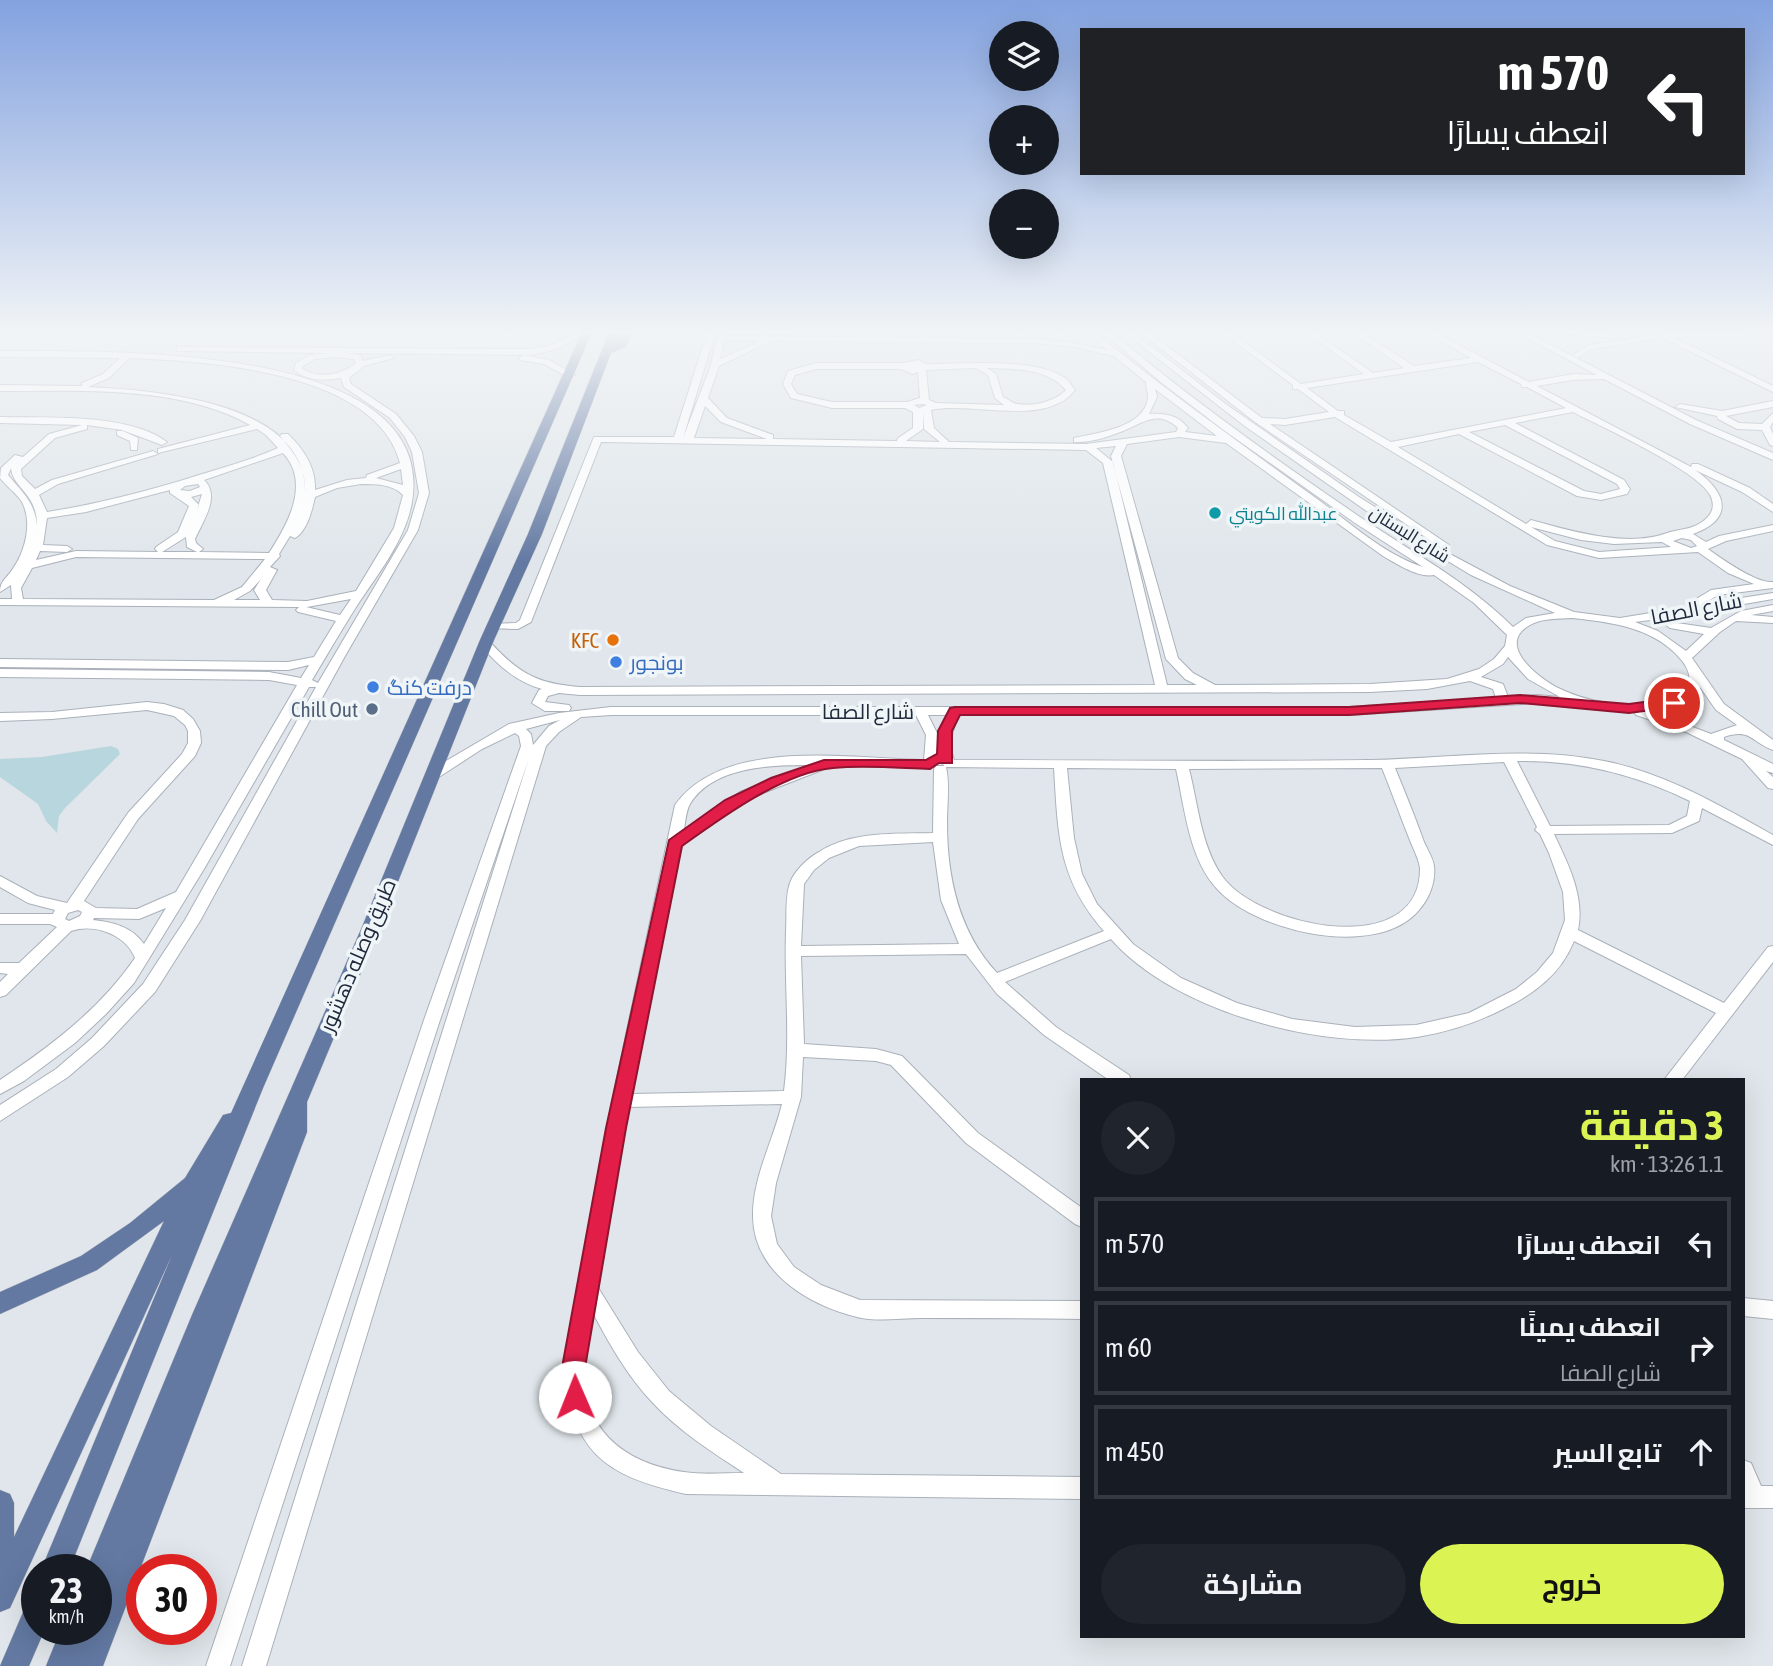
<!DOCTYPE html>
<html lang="ar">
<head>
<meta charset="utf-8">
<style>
  body { margin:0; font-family:"Asap Condensed",Cairo,sans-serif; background:#20242c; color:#f1f3f6; direction:rtl; height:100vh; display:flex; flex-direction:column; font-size:26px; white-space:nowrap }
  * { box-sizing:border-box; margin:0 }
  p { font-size:23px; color:#9ea1a6 }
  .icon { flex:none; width:38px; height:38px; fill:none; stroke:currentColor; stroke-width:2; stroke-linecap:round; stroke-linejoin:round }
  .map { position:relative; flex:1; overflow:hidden; direction:ltr }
  .drawer { position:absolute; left:1080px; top:1078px; width:665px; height:560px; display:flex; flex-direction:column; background:#171b24; border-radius:0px; box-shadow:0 7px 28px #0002; direction:rtl }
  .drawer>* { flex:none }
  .hud { position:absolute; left:1080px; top:28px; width:665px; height:147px; border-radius:0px; box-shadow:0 7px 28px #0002; direction:rtl; background:#202124; color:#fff; overflow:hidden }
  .tools { position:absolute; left:989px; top:21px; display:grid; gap:14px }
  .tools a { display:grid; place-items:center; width:70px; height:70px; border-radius:50%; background:#171b24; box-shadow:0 7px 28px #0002; font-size:35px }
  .speed { position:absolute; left:21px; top:1554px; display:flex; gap:14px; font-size:35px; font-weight:700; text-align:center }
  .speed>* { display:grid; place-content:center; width:91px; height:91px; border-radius:50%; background:#171b24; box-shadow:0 7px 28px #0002; line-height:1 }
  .speed small { font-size:18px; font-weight:400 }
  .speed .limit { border:10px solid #d22; background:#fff; color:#111 }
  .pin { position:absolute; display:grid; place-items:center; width:60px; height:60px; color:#fff; margin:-30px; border:4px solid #fff; border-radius:50%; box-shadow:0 2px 7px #0007 }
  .me { position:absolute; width:77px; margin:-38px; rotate:359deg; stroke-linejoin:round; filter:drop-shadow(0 0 5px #0008) }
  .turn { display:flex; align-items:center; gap:24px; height:147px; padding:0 21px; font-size:32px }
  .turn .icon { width:91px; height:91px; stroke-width:2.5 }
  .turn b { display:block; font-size:49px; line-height:60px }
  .round { display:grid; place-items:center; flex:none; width:74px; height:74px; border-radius:37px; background:#20242c }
  .summary { display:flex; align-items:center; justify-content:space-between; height:119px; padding:0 21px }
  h1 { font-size:42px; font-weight:700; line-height:52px; color:#dbf454 }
  .cta { display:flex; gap:14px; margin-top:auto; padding:14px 21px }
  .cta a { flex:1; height:80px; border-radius:42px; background:#dbf454; color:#111; font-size:28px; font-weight:700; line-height:80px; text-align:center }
  .cta a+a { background:#20242c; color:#f1f3f6 }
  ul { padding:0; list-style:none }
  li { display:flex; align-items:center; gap:21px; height:94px; margin:0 14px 10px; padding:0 7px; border:4px solid #363941; border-radius:0px }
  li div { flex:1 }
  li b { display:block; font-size:26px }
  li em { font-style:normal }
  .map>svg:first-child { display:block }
  .green { fill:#b8d6dd }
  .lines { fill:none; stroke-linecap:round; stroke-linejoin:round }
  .minor-casing { stroke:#aab1ba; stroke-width:2 }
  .major-casing { stroke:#c1c3c8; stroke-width:1 }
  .minor { fill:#fff; fill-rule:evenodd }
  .major { fill:#6379a2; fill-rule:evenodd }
  .route { fill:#e11d48; stroke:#92132f; stroke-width:2 }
  .culture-dot { fill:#0f9aa8; stroke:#f0f5f8; stroke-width:2.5 }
  .food-dot { fill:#e8710a; stroke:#f0f5f8; stroke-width:2.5 }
  .shop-dot { fill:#3f7fe0; stroke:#f0f5f8; stroke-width:2.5 }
  .service-dot { fill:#5c6f8a; stroke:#f0f5f8; stroke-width:2.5 }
  .labels { text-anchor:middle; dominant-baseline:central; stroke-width:7; stroke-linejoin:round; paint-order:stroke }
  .far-culture-label { font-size:18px; fill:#0d838f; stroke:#f0f5f8; text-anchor:start }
  .far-street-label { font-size:18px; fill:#202a3c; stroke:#f0f5f8 }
  .street-label { font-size:21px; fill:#202a3c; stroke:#f0f5f8 }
  .food-label { font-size:21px; fill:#c56008; stroke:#f0f5f8; text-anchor:end }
  .shop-label { font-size:21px; fill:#366cbe; stroke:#f0f5f8; text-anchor:start }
  .service-label { font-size:21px; fill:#4e5e75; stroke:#f0f5f8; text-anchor:end }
</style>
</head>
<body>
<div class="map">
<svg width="1773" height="1666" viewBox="0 0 1773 1666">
  <rect width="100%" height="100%" fill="#e0e6eb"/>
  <polygon class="green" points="111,746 118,749 120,754 65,808 59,816 57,833 46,821 38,804 0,777 0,759 42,757"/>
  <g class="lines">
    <g class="minor-casing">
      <g id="minor">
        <path d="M584,330L591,332L554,350L530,355L346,353L360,355L363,361L390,355L394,358L364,366L349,378L351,384L396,414L414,436L422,452L429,493L418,530L345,656L200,921L155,992L104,1046L68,1077L0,1121V1105L56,1069L92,1038L143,984L185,920L316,687H309L204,869L134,983L106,1014L75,1043L24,1081L0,1094V1080C51,1046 100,1009 135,958C126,935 95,923 71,931L6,995L0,997V982L8,974L0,973V963H19L57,927L50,924H0V914H53L55,910L28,903L0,887V876L37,896L67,903L128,813L182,754L188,743V731L185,725L174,716L147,710L52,719L0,721V713L52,712L147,702L164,704L183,710L193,719L200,731L201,743L195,756L138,819L84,901L96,908L137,909L176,892L297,685L269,680L0,677V669L269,672L301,678L309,665L288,670L0,667V659L288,662L314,657L336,621L298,612L296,610L299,607L0,605V599H12L11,585L0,592C0,581 6,579 12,570C25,552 33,523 22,502C16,493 6,486 0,478L1,468L15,455L23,457L49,434L82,425L0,423V417C46,418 129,413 167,442L162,445L122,430L87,425V429L55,438L21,469L22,476L35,489L52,480L153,451L158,454L58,484L39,495L47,512C92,505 136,494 180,481C213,470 247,462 278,448L266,435L257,429L158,453V449L250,425C180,385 79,391 0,391V385L82,386V383L103,374L120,358L0,357V351C97,352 439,339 412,502C406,539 378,574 358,604C342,629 327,655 312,680L318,683L408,530L419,493L412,452L405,437L390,418L344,387L341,378C324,381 307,381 294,370L296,363L310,355L326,353L180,351H177V347L530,349L549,346ZM335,357L354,359L356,363C342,375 319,379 302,369L303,366L315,359ZM129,358C207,361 376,371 400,463L367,475L366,478L347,480L315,490C316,467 304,450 288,434H282L280,436C295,454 306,468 305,492C307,402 154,390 88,387L109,378ZM283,453C311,483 288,524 269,553L199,552L203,549L196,543L195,539C203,521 221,496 204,480ZM11,468C13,489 37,492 37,526C35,502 22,492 8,475ZM401,469L403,485L376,478ZM198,484L200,487L190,491L180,490L185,486ZM361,484C377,484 392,484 403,495L394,528L356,591L307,601L272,600L266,590L277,570L270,567L280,556L279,554L290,536L295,538C307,531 312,511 315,497L337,488ZM170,490V493L189,506L178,532L156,547L155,549L158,552L76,551L36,560L40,551L67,552L72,549L67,546L43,545L47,518L86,512ZM202,494L197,510L199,505L191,497ZM186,537L187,547L197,552H162ZM76,557L265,559L242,587L214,600L23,599L21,588L32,568ZM261,579L254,590L260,600H234L250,591ZM351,599L340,615L306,607H307ZM166,908L144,944C132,927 113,922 93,920L94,918L139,919ZM78,910L82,912L80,916L69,921L65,919L68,913Z"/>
        <path d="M708,330H716L683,438L710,368L719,330H725V336L1034,339L1074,343L1107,350L1083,330L1050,339L1046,337L1069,330H1092C1167,391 1245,447 1324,504C1355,527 1386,555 1423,567L1355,523L1225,431L1162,383L1100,330H1109C1188,397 1272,457 1357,515C1410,551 1467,581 1513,627L1526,618L1555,613L1471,575L1381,521L1246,427L1121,330H1130L1227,405L1359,497L1448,553L1510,586L1574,612L1620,618L1687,607L1688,604L1711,590L1754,584L1728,573L1698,552L1599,558L1547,545L1335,417L1285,425L1270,424L1449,545L1444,548L1440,547L1255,422L1137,330H1146L1262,418L1285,419L1329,412L1298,389H1293V385L1219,330H1228L1301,384L1364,374L1303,330H1312L1373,373L1404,368L1349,330H1358L1414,366L1471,358L1421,330H1431L1529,382L1573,374L1597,375L1512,330H1522L1696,420L1773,453V460L1690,424L1604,379L1573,380L1537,386L1691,467L1692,464H1698L1750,488L1773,504V512L1742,492L1695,470C1727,492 1735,519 1693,534L1706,542L1719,536L1773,525V531L1726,541L1708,549C1722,559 1757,584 1773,582V588L1718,595L1703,604L1773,593V599L1669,617L1677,623L1711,628L1741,611L1773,605V611L1751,615L1773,617V623L1736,621L1720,632L1692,658L1724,704L1773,740V750C1751,742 1751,728 1724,737V740L1773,764V773L1766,771L1773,777V789L1768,788L1742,759L1686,732L1636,715L1634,712L1537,703L1349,715H959C952,730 948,744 954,760C1091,760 1228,762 1366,760C1446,759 1526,745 1604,761C1665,773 1719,805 1773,835V845L1702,808L1699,821L1672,833L1554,834C1568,864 1585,896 1578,930L1724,1003L1768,947L1773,946V962L1682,1080H1664L1716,1013L1574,941C1561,974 1534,994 1503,1009C1476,1023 1447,1032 1417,1037C1323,1051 1175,1012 1111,939L1005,982L1056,1027L1129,1075L1131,1080H1109L1044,1035L997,994L966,954L801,956L804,1044L876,1049L902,1056L978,1133L1082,1208V1227L1075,1224L966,1143L891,1065L876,1061L803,1057L801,1097L776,1183L771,1216L777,1244L794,1267L821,1285L860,1300L1082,1301V1319C1028,1318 975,1318 921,1318C901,1318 876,1322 857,1317C809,1305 754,1273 753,1217C752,1179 773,1141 782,1104L628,1107L597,1286L638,1352L669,1391L711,1426L781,1474L1082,1477V1499L686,1494C602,1475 571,1451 564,1362L612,1101L675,805C725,736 850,759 924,760L926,735L916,715H611L581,717L559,732L546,746L266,1666H242L529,758L440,1020L230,1666H206L424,1020L521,746L519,736L515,733L482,749L439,777H429L427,774L429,771L509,724L559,713L611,707H1349L1496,698L1493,689L1470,681L1427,689L1370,692L580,695L559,693L548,696L545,702L569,705L571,708L569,711H545L532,703L539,690L542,689C516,682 497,665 480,644L482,642H490C518,673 537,684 580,687L1155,685L1103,463L1086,450L601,442L531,622L518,629L490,628V624L516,623L520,620L594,437H674ZM724,340L761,341L720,359ZM771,341L1034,343L1074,347L1114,356L1146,382C1146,387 1148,393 1148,398C1144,428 1097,433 1074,438V442C1089,443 1108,437 1123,431C1143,423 1158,409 1178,428L1176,432L1086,444L949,442L934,428L931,410C972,401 1046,428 1075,390C1072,386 1069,381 1065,378C1036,357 961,364 926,364L918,360L903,363H816L788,371L783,384L791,398L832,408H905L913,412V428L898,438L897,441L773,439V435L727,418L708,398L719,366ZM1478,362L1521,384L1522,387H1527L1566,408L1391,442L1344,415V411H1338L1307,388ZM976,368L988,375L995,398L1004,405L936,403L929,400L926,370ZM987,368C1015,369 1047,368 1066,390C1056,401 1033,407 1018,404C1013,404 1008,399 1003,397L996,374ZM816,369H901L913,374L918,372L920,398L907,402H832L797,394L791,384L795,375ZM1155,389L1217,436L1185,432L1188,428C1178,415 1165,413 1149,414L1157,397ZM922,404L927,405L919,408L914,405ZM705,406L721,422L767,439L694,438ZM923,412L924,429L940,442L906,441L923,429ZM1573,412C1602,427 1697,470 1710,495C1716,506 1712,515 1702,522C1691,530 1679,529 1667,533C1627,548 1571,531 1531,520L1526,524L1398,447L1459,434L1577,496L1601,500L1627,494L1630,489L1624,480L1515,423ZM1505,425L1617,484L1620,489L1601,494L1584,491L1469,432ZM1179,437L1226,443L1383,556C1397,564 1418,578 1434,575L1474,603L1507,635L1505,646L1494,659L1479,669L1447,679L1370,684L1215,685L1193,673L1178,658L1121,456L1127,444ZM1116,446L1111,456L1166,659L1185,679L1197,685H1167L1113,462L1096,448ZM1531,527L1581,540L1614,544L1662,542L1671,547L1599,552L1555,541ZM1682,538L1691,540L1697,546L1691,548L1673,541ZM1572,618C1612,622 1657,628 1683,662C1688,669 1692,679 1688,687C1682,697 1666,701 1655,703C1622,708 1586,702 1556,687C1536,676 1496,644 1530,625C1542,618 1559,619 1572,618ZM1658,619L1670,628L1704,634L1686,651L1658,631L1635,622ZM1508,657L1528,679L1560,697L1537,695L1508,697L1503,684L1481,677L1503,664ZM1700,687L1716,710L1737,725L1711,734L1650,711C1669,708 1689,705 1700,687ZM928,715H947L938,736V735ZM560,720L549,726L533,745L531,734L526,729ZM938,751L944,766H936L934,769L933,833C896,834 851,831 819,852C808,858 794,871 790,883C785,896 787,916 786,931C784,984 791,1037 784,1091L631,1094L681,846L750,798L822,770V765L930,768L937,764ZM1517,761C1578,760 1635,774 1690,801L1687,816L1669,825L1550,826ZM1504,762L1537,827L1535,830L1540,834L1549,853L1563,892L1565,920L1553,953L1537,972L1516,989L1469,1013L1416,1025L1355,1027L1292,1019L1237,1003L1181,978L1133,944L1097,904L1082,874L1074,838L1067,768L1176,769C1185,809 1189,862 1220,892C1261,933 1378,959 1419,910C1429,899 1436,882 1434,866C1433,858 1427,849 1424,842C1415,817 1405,792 1395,768ZM810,765L740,792L684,831C685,823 686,811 690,804C713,766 772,765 810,765ZM946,767L1054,768C1058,834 1058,879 1104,931L997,973C959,932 947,879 947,822C947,804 950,784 946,767ZM1382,768C1392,793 1401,818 1411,843C1414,850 1419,860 1420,868C1421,962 1258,927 1222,876C1201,846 1198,804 1189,769ZM933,842L941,900L959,944L801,946L804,884L814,870L829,858L859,846ZM593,1313C610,1345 628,1377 653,1403C679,1431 712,1452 744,1473C724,1473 703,1475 684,1472C622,1463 580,1428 584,1361C585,1345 590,1329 593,1313Z"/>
        <polygon points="1540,330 1612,334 1616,336 1612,338 1544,332"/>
        <polygon points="1683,331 1773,331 1773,335 1673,337 1773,386 1773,392 1663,338 1592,349 1577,358 1573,355 1590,345"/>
        <polygon points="523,355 549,360 575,375 568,377 544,364 520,360 519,358"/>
        <polygon points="1773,401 1773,407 1726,416 1739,423 1762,424 1773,413 1773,422 1770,427 1773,434 1773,446 1770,445 1762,430 1737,429 1718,419 1717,416 1675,407 1680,404 1722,411"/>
        <polygon points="117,431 123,431 138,438 137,450 131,450 130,441 117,435"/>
        <polygon points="1743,1298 1773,1301 1773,1319 1743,1316"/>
        <polygon points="1743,1460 1751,1463 1761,1486 1773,1486 1773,1508 1743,1508"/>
      </g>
    </g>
    <g class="major-casing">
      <g id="major">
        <polygon points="583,330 593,330 263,1088 69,1570 41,1570 172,1255 10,1608 0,1612 0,1490 10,1494 14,1503 14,1537 164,1221 97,1270 0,1314 0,1292 81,1256 130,1223 185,1178 223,1115 231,1113"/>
        <polygon points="610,330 620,330 615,344 623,330 633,330 626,347 611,353 542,534 494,640 380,927 307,1102 307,1132 103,1666 46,1666 61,1629 96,1629 96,1608 103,1590 96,1593 96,1570 86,1570 192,1315 362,927 480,640 528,534"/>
        <polygon points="37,1599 37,1629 45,1629 29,1666 0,1666 27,1603"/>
      </g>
    </g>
    <use href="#minor" class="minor"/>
    <use href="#major" class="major"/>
  </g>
  <linearGradient id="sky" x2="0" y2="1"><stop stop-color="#83a2df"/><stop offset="0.59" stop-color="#f1f4f6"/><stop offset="1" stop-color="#f1f4f6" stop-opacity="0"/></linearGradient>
  <rect width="1773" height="563" fill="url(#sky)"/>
  <path class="route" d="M1520,695L1629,704L1674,698L1681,703L1674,707L1629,713L1520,703L1349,715H960L952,731V763H939L930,769C898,768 865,765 833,768C784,772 721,818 682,846L626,1128L586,1362L587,1397L583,1405L575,1408L567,1405L563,1397V1362L606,1128L669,840L725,800L771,778L824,760H926L937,754L938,731L950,708L955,707H1349Z"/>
  <circle class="culture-dot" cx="1215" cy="513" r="7"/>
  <circle class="food-dot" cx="613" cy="640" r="7"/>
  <g class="shop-dot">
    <circle cx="616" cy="662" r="7"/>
    <circle cx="373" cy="687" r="7"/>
  </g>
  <circle class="service-dot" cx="372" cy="709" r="7"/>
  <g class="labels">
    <g class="far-culture-label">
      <text x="1229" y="513">عبدالله الكويتي</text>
    </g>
    <g class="far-street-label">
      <text transform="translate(1410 534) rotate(32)">شارع البستان</text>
    </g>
    <g class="street-label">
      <text transform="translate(1696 608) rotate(-11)">شارع الصفا</text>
      <text x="868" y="711">شارع الصفا</text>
      <text transform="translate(357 955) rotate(-67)">طريق وصله دهشور</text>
    </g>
    <g class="food-label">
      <text x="599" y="640">KFC</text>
    </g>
    <g class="shop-label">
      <text x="630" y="662">بونجور</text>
      <text x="387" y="687">درفت كنگ</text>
    </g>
    <g class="service-label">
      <text x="358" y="709">Chill Out</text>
    </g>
  </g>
</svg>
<div class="tools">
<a><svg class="icon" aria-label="layers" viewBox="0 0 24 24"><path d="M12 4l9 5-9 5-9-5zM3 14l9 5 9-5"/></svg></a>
<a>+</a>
<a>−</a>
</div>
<div class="speed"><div>23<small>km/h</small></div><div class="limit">30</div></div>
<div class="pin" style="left:1674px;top:703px;background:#d93025"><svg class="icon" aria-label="arrive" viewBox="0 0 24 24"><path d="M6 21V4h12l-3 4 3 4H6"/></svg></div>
<svg class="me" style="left:575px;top:1397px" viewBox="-20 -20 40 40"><circle r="19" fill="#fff"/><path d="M0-13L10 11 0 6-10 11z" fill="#e11d48"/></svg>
<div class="hud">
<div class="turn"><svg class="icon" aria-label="left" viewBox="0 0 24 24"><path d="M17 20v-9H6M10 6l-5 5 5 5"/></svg><div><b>570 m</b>انعطف يسارًا</div></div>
</div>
<section class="drawer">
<div class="summary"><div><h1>3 دقيقة</h1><p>1.1 km · 13:26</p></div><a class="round"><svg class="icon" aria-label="close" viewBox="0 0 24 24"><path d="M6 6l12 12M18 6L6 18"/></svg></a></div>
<ul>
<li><svg class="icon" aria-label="left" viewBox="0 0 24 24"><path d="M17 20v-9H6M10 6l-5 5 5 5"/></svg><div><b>انعطف يسارًا</b></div><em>570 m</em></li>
<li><svg class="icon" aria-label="right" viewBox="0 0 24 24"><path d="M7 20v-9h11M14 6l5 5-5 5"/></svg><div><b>انعطف يمينًا</b><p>شارع الصفا</p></div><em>60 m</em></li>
<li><svg class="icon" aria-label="ahead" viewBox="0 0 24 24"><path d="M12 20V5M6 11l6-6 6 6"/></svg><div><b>تابع السير</b></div><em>450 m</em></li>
</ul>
<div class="cta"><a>خروج</a><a>مشاركة</a></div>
</section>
</div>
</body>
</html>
